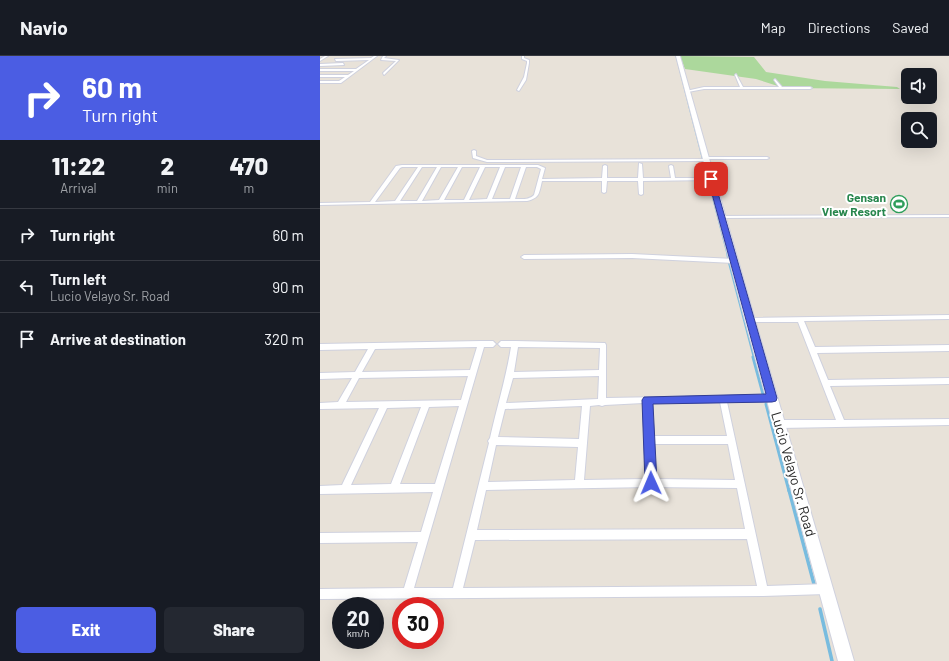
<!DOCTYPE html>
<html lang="en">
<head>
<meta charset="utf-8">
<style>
  body { margin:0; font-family:Barlow,sans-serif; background:#242831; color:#f1f3f6; height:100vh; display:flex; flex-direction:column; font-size:15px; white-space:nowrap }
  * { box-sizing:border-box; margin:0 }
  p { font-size:13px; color:#9ea1a6 }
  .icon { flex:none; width:22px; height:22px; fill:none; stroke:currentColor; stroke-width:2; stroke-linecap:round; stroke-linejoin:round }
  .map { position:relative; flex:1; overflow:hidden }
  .panel { display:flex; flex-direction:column; background:#171b24; width:320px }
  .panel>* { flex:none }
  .hud { background:#4b5de3; color:#fff; overflow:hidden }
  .buttons { position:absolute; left:581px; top:12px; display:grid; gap:8px }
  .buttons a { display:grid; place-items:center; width:36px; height:36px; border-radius:6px; background:#171b24; box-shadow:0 4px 16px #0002; font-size:20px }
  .speed { position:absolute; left:12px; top:541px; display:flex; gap:8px; font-size:20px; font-weight:700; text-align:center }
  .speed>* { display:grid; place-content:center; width:52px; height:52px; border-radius:50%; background:#171b24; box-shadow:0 4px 16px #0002; line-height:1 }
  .speed small { font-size:10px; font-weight:400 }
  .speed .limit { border:6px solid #d22; background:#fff; color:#111 }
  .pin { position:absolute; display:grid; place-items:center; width:34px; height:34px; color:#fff; margin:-17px; border-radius:8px; box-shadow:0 2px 6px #0006 }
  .me { position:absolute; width:44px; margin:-22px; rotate:359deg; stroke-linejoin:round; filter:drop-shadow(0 0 3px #0008) }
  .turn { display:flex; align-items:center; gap:14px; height:84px; padding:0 16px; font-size:18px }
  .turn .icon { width:52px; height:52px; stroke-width:2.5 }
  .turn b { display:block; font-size:28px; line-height:34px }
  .eta { display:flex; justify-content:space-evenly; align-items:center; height:68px; text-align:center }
  .eta b { font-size:24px; font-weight:800; line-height:28px }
  .primary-button { display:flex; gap:8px; margin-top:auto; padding:8px 16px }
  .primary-button a { flex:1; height:46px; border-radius:6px; background:#4b5de3; color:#fff; font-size:16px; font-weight:800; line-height:46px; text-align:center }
  .primary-button a+a { background:#242831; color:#f1f3f6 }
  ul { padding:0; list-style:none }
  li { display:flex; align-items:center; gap:12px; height:52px; padding:0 16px; border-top:1px solid #363941 }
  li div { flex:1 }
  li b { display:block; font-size:15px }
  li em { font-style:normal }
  header { display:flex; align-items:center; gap:24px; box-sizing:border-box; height:56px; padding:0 20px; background:#171b24; border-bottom:1px solid #363941 }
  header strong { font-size:19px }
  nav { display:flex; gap:22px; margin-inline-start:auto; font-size:14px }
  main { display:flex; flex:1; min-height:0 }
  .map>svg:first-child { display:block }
  .green { fill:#acd89c }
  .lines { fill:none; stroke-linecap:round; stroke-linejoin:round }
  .stream-far4 { stroke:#78bcdf; stroke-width:1 }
  .stream-far3 { stroke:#78bcdf; stroke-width:1.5 }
  .stream-far2 { stroke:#78bcdf; stroke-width:2 }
  .stream-far1 { stroke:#78bcdf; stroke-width:3 }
  .stream { stroke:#78bcdf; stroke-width:3.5 }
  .minor-casing { stroke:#cfd1de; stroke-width:2 }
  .secondary-casing { stroke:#cfd1de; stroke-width:2 }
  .minor { fill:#fff; fill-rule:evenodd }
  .secondary { fill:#fff; fill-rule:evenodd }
  .route { fill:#4b5de3; stroke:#313c94 }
  .labels { text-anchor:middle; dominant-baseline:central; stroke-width:4; stroke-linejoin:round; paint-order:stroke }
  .far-leisure-label { font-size:12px; font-weight:bold; fill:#27864d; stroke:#fff; text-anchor:end }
  .street-label { font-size:14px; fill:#272727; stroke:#fff }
</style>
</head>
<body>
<header>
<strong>Navio</strong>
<nav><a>Map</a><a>Directions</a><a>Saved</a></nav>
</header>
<main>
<section class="panel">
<div class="hud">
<div class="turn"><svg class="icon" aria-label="right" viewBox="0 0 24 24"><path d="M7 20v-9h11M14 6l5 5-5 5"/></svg><div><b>60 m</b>Turn right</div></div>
</div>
<div class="eta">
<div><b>11:22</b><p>Arrival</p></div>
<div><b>2</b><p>min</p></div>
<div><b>470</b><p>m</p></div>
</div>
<ul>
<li><svg class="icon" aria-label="right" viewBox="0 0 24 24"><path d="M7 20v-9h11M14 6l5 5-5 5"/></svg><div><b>Turn right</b></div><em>60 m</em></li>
<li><svg class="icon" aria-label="left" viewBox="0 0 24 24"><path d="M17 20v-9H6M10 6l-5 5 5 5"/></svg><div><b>Turn left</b><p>Lucio Velayo Sr. Road</p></div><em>90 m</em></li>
<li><svg class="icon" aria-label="arrive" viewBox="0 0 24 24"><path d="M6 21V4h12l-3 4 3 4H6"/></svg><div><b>Arrive at destination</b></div><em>320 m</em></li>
</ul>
<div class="primary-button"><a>Exit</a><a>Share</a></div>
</section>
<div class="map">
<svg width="629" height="605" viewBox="0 0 629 605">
  <rect width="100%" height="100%" fill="#e8e2d9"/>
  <polygon class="green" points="360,0 434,1 446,16 505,25 577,31 580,33 464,32 436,23 365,13"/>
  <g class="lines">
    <polyline class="stream-far4" points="356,0 369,51"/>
    <polyline class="stream-far3" points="369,50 407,197"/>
    <g class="stream-far2">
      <polyline points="407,196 408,202"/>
      <polyline points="409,207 434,302"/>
    </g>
    <g class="stream-far1">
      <polyline points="433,301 443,338"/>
      <polyline points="446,348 469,435"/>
    </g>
    <g class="stream">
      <polyline points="469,434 494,528"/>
      <polyline points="500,553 512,605"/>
    </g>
    <g class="minor-casing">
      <g id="minor">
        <polygon points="5,0 8,0 0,5 0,3"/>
        <polygon points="54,0 57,0 21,27 0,27 0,25 19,25 25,21 0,21 0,19 28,19 34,15 0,15 0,13 36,13 49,4 16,5 15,3 51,2"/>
        <polygon points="63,0 66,0 64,2 79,4 64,19 63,17 76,5 61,4"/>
        <polygon points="202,0 204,0 204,2 209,4 209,7 206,24 199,35 197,34 204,21 207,7 207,5 202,3"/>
        <polygon points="23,7 24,9 0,10 0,8"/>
        <polygon points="416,18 423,31 459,31 454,24 455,23 462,31 490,31 492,32 490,33 384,33 368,36 366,35 384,31 420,31 415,19"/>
        <polygon points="154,94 156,95 156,100 167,104 383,103 384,101 447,101 449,102 447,103 388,103 387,105 386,105 167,106 153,102 152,95"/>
        <path d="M319,107L322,108L323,122H351L349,110L351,109L353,110L355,122H391L393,123L391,124L323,125V138L321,139L319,138L318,125H287L286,136L284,137L282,136V125H222C219,137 220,142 207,145L0,149V147L50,146L76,110L82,109H218L225,112L222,123L282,122L283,110L285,109L287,110V122H318ZM82,111H98L75,145L55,146L80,112ZM102,111H117L97,145H80ZM121,111H138L119,144L102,145ZM142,111H160L144,144H124ZM165,111H180L167,143L149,144ZM185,111H201L190,143H172ZM206,111H217L221,113L214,139C209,144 202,143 195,143Z"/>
        <polygon points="629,159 629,161 401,162 399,161 401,160"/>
        <polygon points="312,198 414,203 417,205 414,207 312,202 204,203 201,201 204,199"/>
        <polygon points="629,259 629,263 484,265 495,291 629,289 629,295 497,297 508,324 629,322 629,328 510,330 524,364 629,363 629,369 460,372 457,370 456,368 457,366 460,364 516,364 478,266 430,266 427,264 428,262"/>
        <path d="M161,285H173L176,288L173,291H164L94,532H133L169,387L168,385L170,382C177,351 186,322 191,291H181L178,288L181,285H195L285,287L286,289V342L452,339L455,340L456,342L455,344L452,345L407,346L447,530L506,528L510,529L511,533L510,537L506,538L443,540L0,543V533L84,532L98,486L0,487V477L101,476L113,436L0,438V430L22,429L59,352L0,353V347L18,346L32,322L0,323V317L35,316L48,293L0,294V288ZM157,291L150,314L42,316L55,293ZM198,291L280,292L279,314L194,316ZM148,320L141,344L26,346L39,322ZM279,320L278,343L186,347L193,322ZM400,346L407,380H333L331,347ZM323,347L326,423L264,424L270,350L279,349L282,350L285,349ZM139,350L115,428H80L109,351ZM262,350L259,383L178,381L185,353ZM101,351L71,428L31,429L67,352ZM333,388H408L415,424L335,423ZM176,389L258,391L255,424L168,426ZM331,431L417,432L425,473L157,474L166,434ZM427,483L437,530L143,532L155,484Z"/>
      </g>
    </g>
    <g class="secondary-casing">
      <polygon id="secondary" points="356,0 360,0 435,264 534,605 518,605 425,264"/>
    </g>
    <use href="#minor" class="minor"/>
    <use href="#secondary" class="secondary"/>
  </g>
  <polygon class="route" points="391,121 394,123 457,342 456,345 452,346 333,348 337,427 335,431 331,433 327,431 325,427 322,344 324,341 446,338 388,123"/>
  <defs>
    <g id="stadium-ring" transform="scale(0.9)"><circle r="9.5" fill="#fff" stroke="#2e9e5b" stroke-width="1.5"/><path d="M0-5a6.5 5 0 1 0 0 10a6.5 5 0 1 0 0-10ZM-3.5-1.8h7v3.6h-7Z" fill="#2e9e5b"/></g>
  </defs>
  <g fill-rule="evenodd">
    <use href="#stadium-ring" x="579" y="148"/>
  </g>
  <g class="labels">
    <g class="far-leisure-label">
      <text x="566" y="141">Gensan<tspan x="566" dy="14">View Resort</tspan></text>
    </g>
    <g class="street-label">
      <text transform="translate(474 418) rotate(74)">Lucio Velayo Sr. Road</text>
    </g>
  </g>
</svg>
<div class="buttons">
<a><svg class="icon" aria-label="sound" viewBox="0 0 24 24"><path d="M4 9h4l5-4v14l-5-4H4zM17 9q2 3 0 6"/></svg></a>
<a><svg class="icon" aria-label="search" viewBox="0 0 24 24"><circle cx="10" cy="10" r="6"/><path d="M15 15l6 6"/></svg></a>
</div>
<div class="speed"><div>20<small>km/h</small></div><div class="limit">30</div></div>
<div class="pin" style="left:391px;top:123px;background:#d93025"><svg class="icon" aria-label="arrive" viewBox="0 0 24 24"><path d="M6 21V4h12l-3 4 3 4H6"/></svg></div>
<svg class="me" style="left:331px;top:427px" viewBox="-20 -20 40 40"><path d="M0-17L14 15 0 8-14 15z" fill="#4b5de3" stroke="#fff" stroke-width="4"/></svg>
</div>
</main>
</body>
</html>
